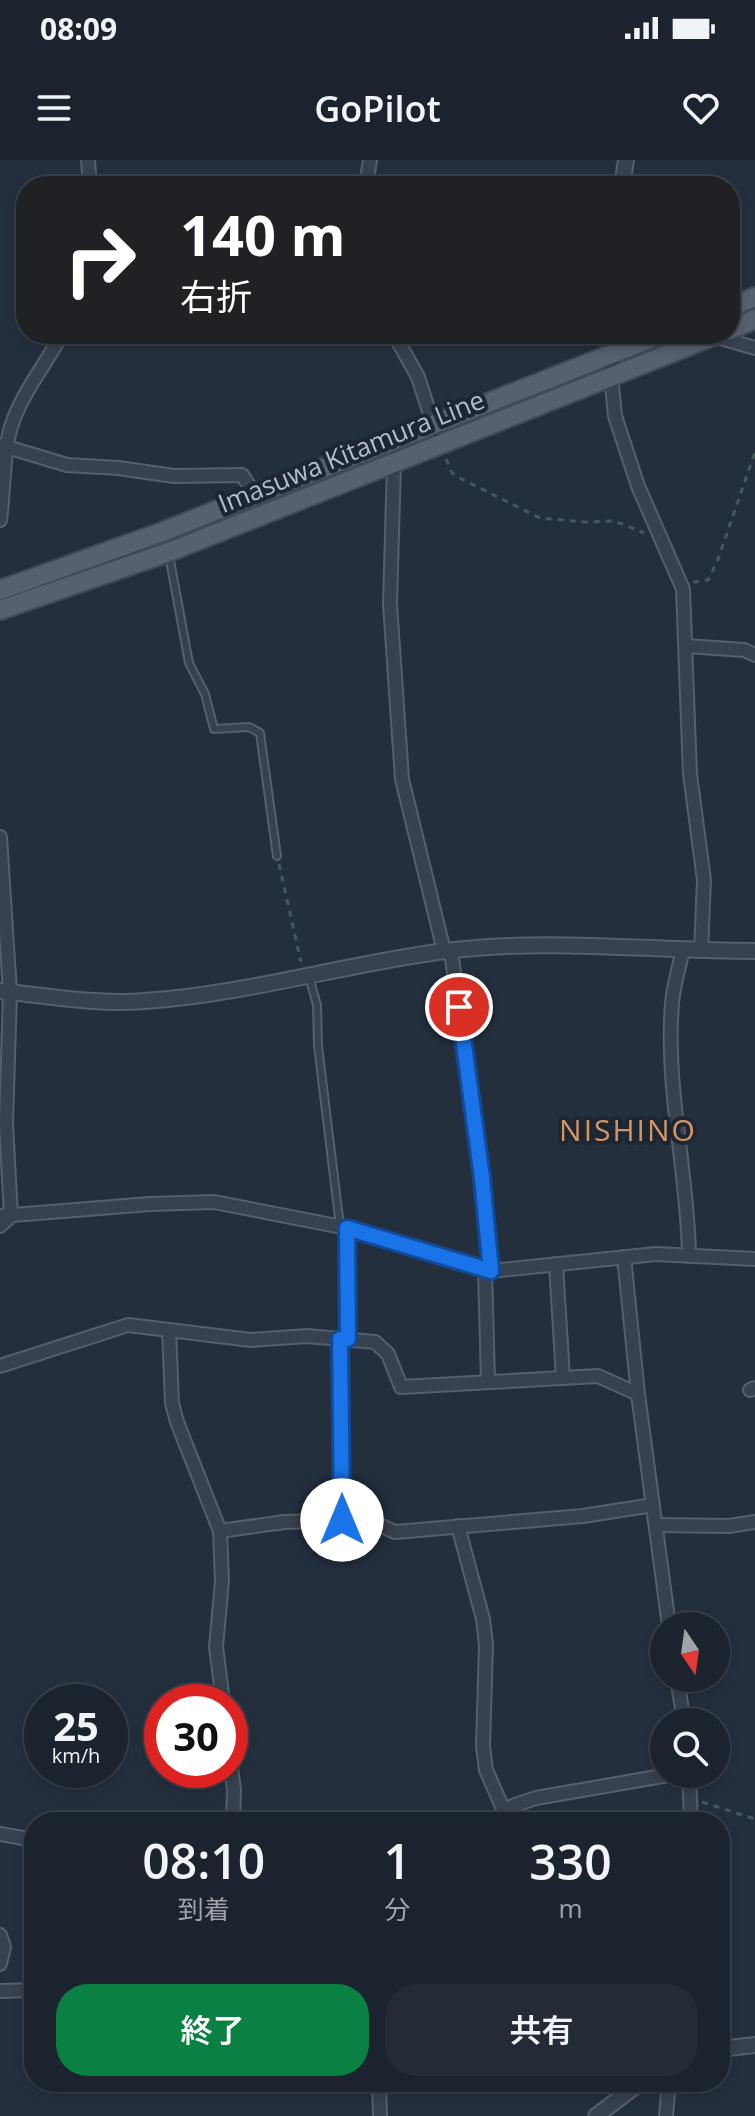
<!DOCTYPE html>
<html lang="ja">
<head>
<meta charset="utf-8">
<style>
  body { margin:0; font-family:"Open Sans","Noto Sans JP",sans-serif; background:#242b36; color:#f1f3f6; height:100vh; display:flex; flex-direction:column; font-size:30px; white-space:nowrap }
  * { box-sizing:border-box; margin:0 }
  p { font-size:26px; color:#a0a4aa }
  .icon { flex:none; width:44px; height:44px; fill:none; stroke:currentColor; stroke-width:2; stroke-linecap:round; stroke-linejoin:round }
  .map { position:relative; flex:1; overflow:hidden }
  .drawer { position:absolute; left:24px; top:1652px; width:706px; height:280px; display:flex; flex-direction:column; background:#1b232e; border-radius:32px; box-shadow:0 4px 12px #0003,0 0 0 2px #39404a }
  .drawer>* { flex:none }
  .banner { position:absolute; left:16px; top:16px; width:724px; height:168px; border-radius:32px; box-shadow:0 4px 12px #0003,0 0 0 2px #39404a; background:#202124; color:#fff; overflow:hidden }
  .needle { width:52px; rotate:167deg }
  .controls { position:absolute; left:650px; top:1452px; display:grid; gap:16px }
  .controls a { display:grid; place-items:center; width:80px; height:80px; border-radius:50%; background:#1b232e; box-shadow:0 4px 12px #0003,0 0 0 2px #39404a; font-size:40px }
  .speed { position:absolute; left:24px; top:1524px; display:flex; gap:16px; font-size:40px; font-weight:700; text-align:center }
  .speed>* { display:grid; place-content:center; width:104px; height:104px; border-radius:50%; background:#1b232e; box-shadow:0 4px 12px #0003,0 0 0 2px #39404a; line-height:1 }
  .speed small { font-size:20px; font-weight:400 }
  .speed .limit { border:12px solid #d22; background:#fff; color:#111 }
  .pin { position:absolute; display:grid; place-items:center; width:68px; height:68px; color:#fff; margin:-34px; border:4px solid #fff; border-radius:50%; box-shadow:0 2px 8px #0007 }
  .me { position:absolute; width:88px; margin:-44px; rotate:0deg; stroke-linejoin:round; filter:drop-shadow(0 0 6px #0008) }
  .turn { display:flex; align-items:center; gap:28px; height:168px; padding:0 32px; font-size:36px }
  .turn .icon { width:104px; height:104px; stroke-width:2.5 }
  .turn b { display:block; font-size:56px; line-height:68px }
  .eta { display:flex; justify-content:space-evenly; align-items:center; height:136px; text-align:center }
  .eta b { font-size:48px; font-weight:600; line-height:56px }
  .button { display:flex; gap:16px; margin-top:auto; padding:16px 32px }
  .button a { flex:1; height:92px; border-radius:32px; background:#0b8043; color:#fff; font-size:32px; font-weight:600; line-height:92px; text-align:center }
  .button a+a { background:#242b36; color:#f1f3f6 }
  .status { display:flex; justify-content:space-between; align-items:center; height:56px; padding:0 40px; background:#1b232e; direction:ltr }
  .status svg { height:22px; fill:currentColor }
  header { display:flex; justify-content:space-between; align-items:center; height:104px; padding:0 32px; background:#1b232e; font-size:36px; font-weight:600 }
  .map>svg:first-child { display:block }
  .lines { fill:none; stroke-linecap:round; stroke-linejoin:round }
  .service-casing { stroke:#565f6c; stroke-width:10 }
  .minor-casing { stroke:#565f6c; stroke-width:16 }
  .tertiary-casing { stroke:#565f6c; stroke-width:18 }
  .primary-casing { stroke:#414a57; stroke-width:22 }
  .path { stroke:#44595c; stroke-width:3; stroke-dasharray:6 6; stroke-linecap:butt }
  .service { stroke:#38414e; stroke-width:6 }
  .minor { stroke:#38414e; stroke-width:12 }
  .tertiary { stroke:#38414e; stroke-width:14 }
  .primary { stroke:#56606e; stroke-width:18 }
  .route-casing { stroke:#114b97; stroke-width:20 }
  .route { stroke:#1a73e8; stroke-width:14 }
  .labels { text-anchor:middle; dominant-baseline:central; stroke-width:8; stroke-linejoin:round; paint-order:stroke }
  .street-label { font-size:26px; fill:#b4bcc9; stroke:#1d2633 }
  .quarter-label { font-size:30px; letter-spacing:2px; fill:#d59563; stroke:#1d2633 }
</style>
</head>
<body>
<div class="status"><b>08:09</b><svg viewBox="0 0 49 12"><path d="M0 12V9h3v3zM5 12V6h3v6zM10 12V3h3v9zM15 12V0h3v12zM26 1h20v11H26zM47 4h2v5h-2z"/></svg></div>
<header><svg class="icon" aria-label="menu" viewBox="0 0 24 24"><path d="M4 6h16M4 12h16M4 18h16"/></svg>GoPilot<svg class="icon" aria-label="heart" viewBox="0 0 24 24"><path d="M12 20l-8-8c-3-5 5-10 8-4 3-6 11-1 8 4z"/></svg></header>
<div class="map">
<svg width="755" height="1956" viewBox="0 0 755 1956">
  <rect width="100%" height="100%" fill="#242f3e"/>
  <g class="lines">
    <g class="service-casing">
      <g id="service">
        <polyline points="169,395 189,503 205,534 214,569 249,567 260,573 277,696"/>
        <polyline points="309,817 317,845 318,886 340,1066"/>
      </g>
    </g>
    <g class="minor-casing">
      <g id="minor">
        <polyline points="88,0 90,26"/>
        <polyline points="366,26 370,0"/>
        <polyline points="394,174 418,217 435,270"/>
        <polyline points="714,176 755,188"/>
        <polyline points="611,215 615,256 638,326 683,429 690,614 704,720 701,791"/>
        <polyline points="0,285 67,305 118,308 174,316 242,315 256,336"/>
        <polyline points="394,303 390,444 402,619 444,791"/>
        <path d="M0,360C4,331 3,293 11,267C21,234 46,204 62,174"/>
        <polyline points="687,486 744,490 755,495"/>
        <polyline points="0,677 10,832 6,964 11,1056 0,1066"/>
        <path d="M683,790C679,808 673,827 672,844C665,928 688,1012 689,1096"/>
        <polyline points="451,791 482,1018 491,1111"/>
        <polyline points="0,1056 150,1044 214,1042 347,1068 491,1111 656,1094 755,1099"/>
        <polyline points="347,1068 348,1179"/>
        <polyline points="624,1097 638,1234 669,1466"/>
        <polyline points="556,1104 563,1218"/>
        <polyline points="485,1109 488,1221"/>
        <polyline points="169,1170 172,1243 177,1262 220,1371 222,1421 216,1487 223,1542"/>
        <polyline points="340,1179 342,1360"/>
        <polyline points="0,1206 128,1165 251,1180 307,1176 375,1182 388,1194 401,1227 598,1216 638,1234"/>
        <polyline points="750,1230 755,1228"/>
        <polyline points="656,1365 729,1366 755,1362"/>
        <polyline points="458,1366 483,1459 486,1485 483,1586 486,1610 504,1651"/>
        <polyline points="220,1371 284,1362 352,1360 373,1362 395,1372 583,1356 653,1345"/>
        <polyline points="677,1518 684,1562"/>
        <polyline points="230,1600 234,1630 233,1662"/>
        <polyline points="689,1614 691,1662"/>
        <polyline points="492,1662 512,1646 536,1638 674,1614"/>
        <polyline points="0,1674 34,1680"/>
        <polyline points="0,1775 4,1787 0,1804"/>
        <polyline points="0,1831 34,1830"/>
        <polyline points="379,1922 380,1956"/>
        <polyline points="666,1956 669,1922"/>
      </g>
    </g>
    <g class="tertiary-casing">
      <g id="tertiary">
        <polyline points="622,26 626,0"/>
        <polyline points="611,215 612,174"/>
        <path d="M0,831C48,836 97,845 145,841C247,834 345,804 445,791C548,778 652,791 755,791"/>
        <polyline points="720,1889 755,1885"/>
        <polyline points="596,1956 641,1922"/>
      </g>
    </g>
    <g class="primary-casing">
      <g id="primary">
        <polyline points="730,147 755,137"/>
        <polyline points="730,170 755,159"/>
        <polyline points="0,430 162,372 662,174"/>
        <polyline points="0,450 169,392 719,174"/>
      </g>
    </g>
    <g class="path">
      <polyline points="446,299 452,313 460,318 540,358 585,362 615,361 644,373"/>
      <polyline points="693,422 708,420 717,402 755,292"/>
      <polyline points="279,704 301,802"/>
      <polyline points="702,1642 755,1659"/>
    </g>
    <use href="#service" class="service"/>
    <use href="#minor" class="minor"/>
    <use href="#tertiary" class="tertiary"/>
    <use href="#primary" class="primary"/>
  </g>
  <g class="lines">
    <g class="route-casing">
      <polyline id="route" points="342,1360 340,1179 348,1179 347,1068 491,1111 482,1018 459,847"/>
    </g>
    <use href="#route" class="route"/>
  </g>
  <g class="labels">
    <g class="street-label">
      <text transform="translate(351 291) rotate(-22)">Imasuwa Kitamura Line</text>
    </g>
    <g class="quarter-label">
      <text x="628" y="969">NISHINO</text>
    </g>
  </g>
</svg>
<div class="controls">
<a><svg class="needle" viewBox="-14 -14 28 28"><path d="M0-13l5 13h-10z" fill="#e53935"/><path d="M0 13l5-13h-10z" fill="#a0a4aa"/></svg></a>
<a><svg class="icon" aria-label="search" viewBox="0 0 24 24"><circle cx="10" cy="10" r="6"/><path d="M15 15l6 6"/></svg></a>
</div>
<div class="speed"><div>25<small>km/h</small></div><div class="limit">30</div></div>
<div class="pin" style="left:459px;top:847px;background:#d93025"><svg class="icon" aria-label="arrive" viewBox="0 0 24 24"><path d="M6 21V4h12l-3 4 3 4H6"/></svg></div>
<svg class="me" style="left:342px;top:1360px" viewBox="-20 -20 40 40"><circle r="19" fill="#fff"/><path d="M0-13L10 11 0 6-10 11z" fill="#1a73e8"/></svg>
<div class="banner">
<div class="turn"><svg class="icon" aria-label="right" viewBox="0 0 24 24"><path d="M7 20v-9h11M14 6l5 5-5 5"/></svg><div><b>140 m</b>右折</div></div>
</div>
<section class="drawer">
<div class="eta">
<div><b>08:10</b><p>到着</p></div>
<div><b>1</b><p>分</p></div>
<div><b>330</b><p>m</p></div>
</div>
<div class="button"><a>終了</a><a>共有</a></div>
</section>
</div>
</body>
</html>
